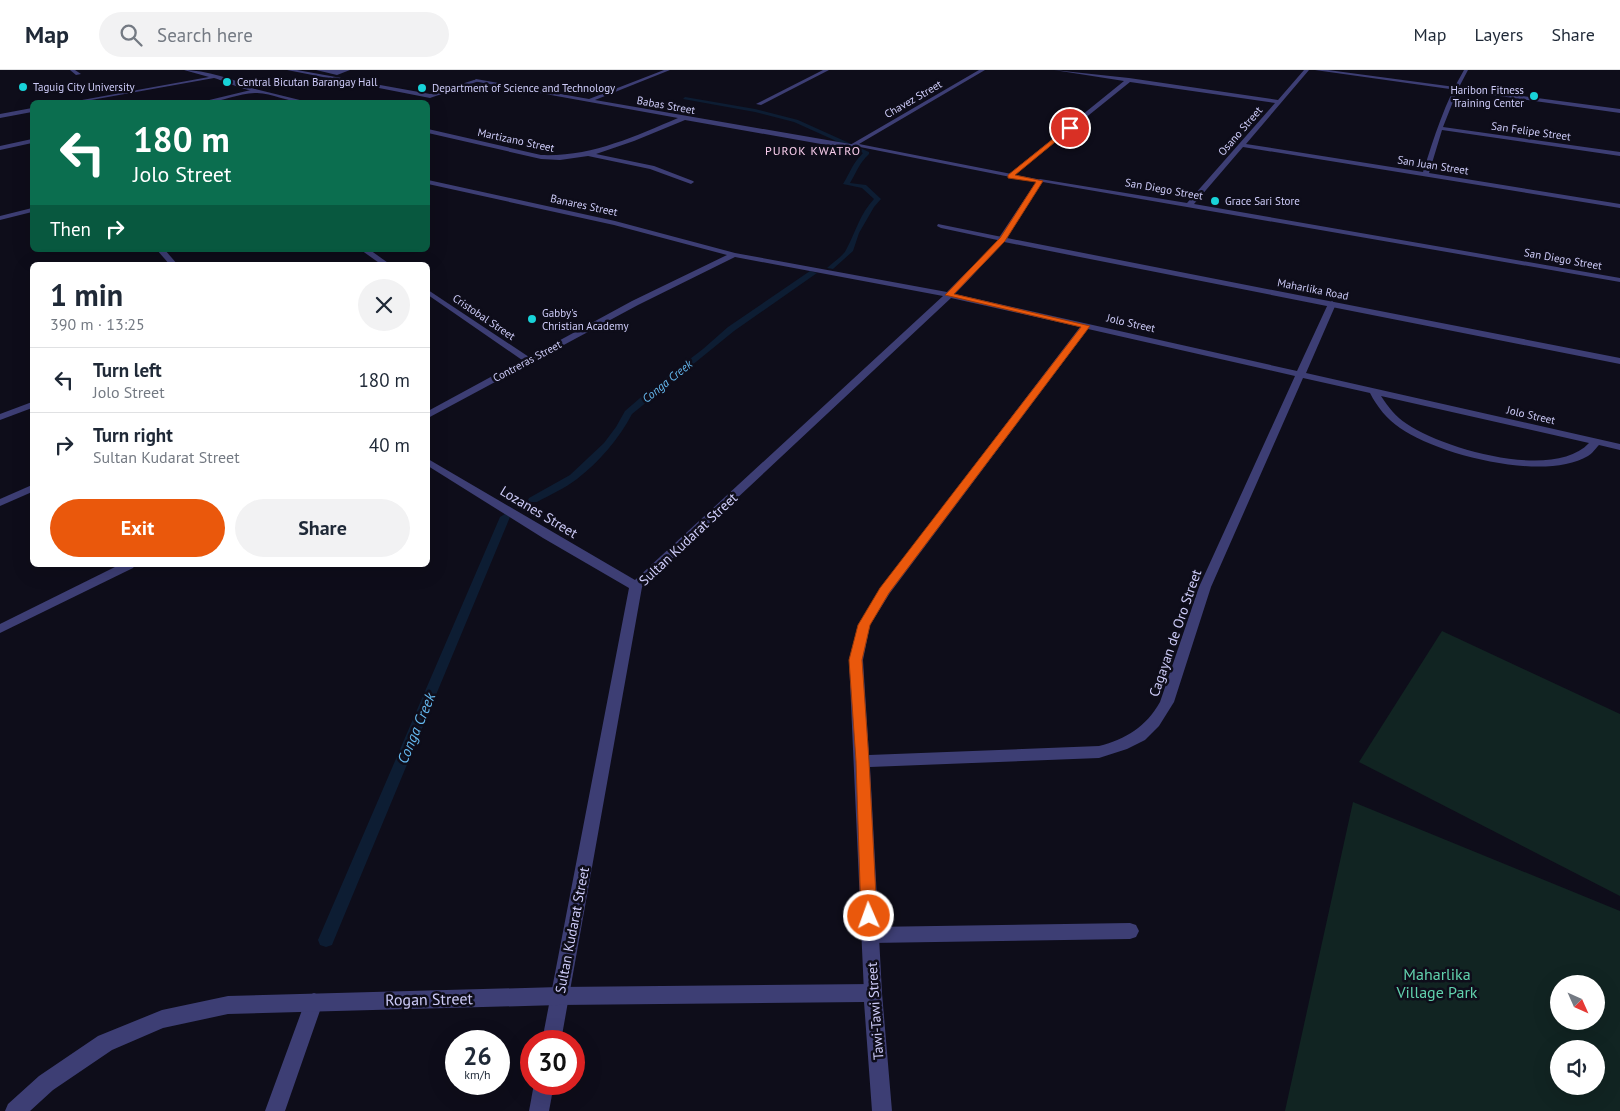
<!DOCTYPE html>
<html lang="en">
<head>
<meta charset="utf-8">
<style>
  body { margin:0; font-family:"PT Sans",sans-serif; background:#f2f2f3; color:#1f2937; height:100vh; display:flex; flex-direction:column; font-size:19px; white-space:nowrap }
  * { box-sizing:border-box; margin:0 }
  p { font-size:16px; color:#747a83 }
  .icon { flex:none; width:28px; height:28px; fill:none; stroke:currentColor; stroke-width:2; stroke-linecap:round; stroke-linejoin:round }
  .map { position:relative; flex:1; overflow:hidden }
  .panel { position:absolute; left:30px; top:192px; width:400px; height:305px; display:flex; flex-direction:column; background:#fff; border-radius:8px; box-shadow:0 5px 20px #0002 }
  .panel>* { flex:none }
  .top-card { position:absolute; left:30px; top:30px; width:400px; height:152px; border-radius:8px; box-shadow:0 5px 20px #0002; background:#0b6e4f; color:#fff; overflow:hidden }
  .needle { width:32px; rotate:135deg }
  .buttons { position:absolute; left:1550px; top:905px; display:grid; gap:10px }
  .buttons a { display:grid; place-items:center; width:55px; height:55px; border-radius:50%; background:#fff; box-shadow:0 5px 20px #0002; font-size:25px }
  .speed { position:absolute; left:445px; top:960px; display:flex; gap:10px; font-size:25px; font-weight:700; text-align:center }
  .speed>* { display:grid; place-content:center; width:65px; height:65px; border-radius:50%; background:#fff; box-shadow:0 5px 20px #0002; line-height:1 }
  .speed small { font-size:12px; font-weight:400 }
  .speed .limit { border:8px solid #d22; background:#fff; color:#111 }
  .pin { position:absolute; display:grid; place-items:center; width:42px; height:42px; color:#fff; margin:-21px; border:2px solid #fff; border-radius:50%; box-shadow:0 1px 5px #0007 }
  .me { position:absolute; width:55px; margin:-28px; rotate:358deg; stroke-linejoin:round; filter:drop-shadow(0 0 4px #0008) }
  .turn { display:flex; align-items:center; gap:18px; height:105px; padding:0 20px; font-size:22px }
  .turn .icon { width:65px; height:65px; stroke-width:2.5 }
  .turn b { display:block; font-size:35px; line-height:42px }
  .then { display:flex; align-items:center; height:48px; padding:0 20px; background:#0003; gap:10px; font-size:19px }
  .round { display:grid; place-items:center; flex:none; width:52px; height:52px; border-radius:26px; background:#f2f2f3 }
  .headline { display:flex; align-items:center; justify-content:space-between; height:85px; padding:0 20px }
  h1 { font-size:30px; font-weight:700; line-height:38px }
  .primary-button { display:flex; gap:10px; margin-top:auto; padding:10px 20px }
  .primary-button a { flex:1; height:58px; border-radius:30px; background:#ea580c; color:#fff; font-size:20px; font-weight:700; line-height:58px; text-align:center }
  .primary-button a+a { background:#f2f2f3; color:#1f2937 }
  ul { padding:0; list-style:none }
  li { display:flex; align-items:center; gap:15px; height:65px; padding:0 20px; border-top:1px solid #e0e1e3 }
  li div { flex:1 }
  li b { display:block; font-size:19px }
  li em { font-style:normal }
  header { display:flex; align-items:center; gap:30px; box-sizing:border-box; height:70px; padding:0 25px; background:#fff; border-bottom:1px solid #e0e1e3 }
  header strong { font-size:24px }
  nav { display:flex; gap:28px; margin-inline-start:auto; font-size:18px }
  .search { width:350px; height:45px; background:#f2f2f3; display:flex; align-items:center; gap:12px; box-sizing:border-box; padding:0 18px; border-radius:28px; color:#747a83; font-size:19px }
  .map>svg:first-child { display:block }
  .green { fill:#112422; fill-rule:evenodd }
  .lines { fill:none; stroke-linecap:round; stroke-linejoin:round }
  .stream { fill:#0d1d33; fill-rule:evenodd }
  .service { fill:#3d3e74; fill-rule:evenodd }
  .pedestrian { fill:#3d3e74; fill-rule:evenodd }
  .minor { fill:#3d3e74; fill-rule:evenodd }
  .tertiary { fill:#3d3e74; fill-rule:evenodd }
  .route { fill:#ea580c; stroke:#983908 }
  .poi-dot { fill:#18d3d9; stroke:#0e0d1a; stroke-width:2 }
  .labels { text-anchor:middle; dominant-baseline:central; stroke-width:5; stroke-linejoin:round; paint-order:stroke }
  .far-poi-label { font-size:11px; fill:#ceccf9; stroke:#0e0d1a; text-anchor:start }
  .far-street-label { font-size:11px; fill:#ceccf9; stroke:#0e0d1a }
  .far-neighbourhood-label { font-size:12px; letter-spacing:1px; fill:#faceed; stroke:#0e0d1a }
  .far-water-label { font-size:12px; font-style:italic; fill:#65b8ee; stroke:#0e0d1a }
  .street-label { font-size:14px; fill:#ceccf9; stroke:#0e0d1a }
  .water-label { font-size:15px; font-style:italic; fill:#65b8ee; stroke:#0e0d1a }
  .near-park-label { font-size:16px; fill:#61d0ad; stroke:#0e0d1a }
  .near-street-label { font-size:16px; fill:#ceccf9; stroke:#0e0d1a }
</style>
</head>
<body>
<header>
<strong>Map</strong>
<div class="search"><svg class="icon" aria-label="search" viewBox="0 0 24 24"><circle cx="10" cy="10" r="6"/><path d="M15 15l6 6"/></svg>Search here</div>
<nav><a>Map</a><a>Layers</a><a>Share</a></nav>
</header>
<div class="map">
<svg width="1620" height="1041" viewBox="0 0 1620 1041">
  <rect width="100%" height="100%" fill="#0e0d1a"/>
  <g class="green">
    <polygon points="1442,561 1620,644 1620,826 1359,692"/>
    <path d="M1353,732L1620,841V1041H1285ZM1559,914H1596V951H1559ZM1559,979H1596V1016H1559Z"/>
  </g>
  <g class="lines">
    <g class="stream">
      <path d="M685,27L755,39L798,50L869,82V84C858,95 858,100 850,113L866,115L881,129L874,137L859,163L853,181L833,199L827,198C833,192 844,186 847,178C856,161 860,144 874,129L862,118L843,114C851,101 852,94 863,83L794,52L755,42L683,29Z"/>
      <path d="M810,201L817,203L734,261L632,344C619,369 599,392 577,409C565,418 550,425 537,432H529L528,430L529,428L570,405L604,373L616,357L625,341L647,322L703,279L728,257Z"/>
      <polygon points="505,444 510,447 334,870 332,875 326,877 320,875 318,870 500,447"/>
    </g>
    <g class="service">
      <polygon points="70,0 75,0 81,4 76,5"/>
      <path d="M184,0C204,0 240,10 258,21C251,23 224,11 214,8L80,32H71L209,7Z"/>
      <polygon points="316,0 350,0 337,5"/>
      <polygon points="32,38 32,42 0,48 0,44"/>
    </g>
    <g class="pedestrian">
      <polygon points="287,0 297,0 430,24 474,10 479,11 430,28"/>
      <polygon points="938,154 1002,167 1006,169 1002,171 941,158 937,156"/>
      <polygon points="1130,853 1136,855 1139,861 1136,867 1130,869 870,873 864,871 861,865 864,859 870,857"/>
    </g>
    <g class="minor">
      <path d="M664,0H670L595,30L856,75L853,77L821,74L685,50L634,71L596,84L654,96L693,111L694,112L691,114L650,99L588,86L560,90L541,89L428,63V59L541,85C591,87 633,67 678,48L473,11L476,9L589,29Z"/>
      <polygon points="823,0 829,0 761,35 756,34"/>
      <path d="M1054,0L1129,8L1278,30L1304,0H1309L1246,74L1423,102C1434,67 1445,32 1464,0H1468L1458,19L1443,57L1620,82V86L1442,60L1429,103L1620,134V138L1243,77L1194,134L1620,208V212L1037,111L1040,109L1187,133L1275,33L1130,12L1012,107H1008V105L1124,11Z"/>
      <path d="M255,19L308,32C290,34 272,22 255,23C237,23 219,34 201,32Z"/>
      <polygon points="32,69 32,73 0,80 0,76"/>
      <path d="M428,110L615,151L735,183L947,222L1002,167L1006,169L1005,171L955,224L1297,301L1328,234L1332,231L1336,234L1306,303L1620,374V380L1599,375C1595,379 1592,384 1588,386C1545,412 1438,385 1400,358C1387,349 1377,337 1370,323L1303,308L1211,517L1174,632L1159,656L1145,670L1127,679L1099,688L870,697L882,923L879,929L873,932L867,929L864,923L849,590L858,555L881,518L1080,257L951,228L642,517L561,971H542L629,518L543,468L428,396V389L635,510L943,226L735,187L638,235L428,348V341L522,290L428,225V220L529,287L632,231L727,185L614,155L428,114ZM1088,259L1295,306L1199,517L1160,632C1146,657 1126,669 1099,676L869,685L863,590L870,555L890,523ZM1381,326L1589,373C1554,411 1444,379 1407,354C1396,347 1388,337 1381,326Z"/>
      <polygon points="32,138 32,142 0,150 0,146"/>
      <polygon points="157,180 165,180 178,195 170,195"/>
      <polygon points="361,180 370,180 391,195 382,195"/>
      <polygon points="32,332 32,338 0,350 0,344"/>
      <polygon points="32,415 32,422 0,436 0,429"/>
      <polygon points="119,495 135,495 133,498 0,563 0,554"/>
      <polygon points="314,923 321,926 323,932 285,1041 265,1041 305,932 307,926"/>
      <polygon points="534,1014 554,1014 549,1041 529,1041"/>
    </g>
    <g class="tertiary">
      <polygon points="979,0 985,0 859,74 1042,110 1043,111 1007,168 1620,288 1620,294 999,171 998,169 1036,112 850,75"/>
      <polygon points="1315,0 1328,0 1620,39 1620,43"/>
      <polygon points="873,914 879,917 882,923 892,1041 872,1041 864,932 559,935 228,944 163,958 112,980 53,1020 30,1041 5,1041 8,1034 39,1006 98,966 162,940 228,926 559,917"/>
    </g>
  </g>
  <polygon class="route" points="1068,57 1072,58 1015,105 1043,111 1005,171 954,224 1090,256 889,523 870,555 862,590 869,691 877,846 874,851 869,853 863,851 861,846 856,691 849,590 858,555 880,518 1081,257 945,225 1000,168 1036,112 1008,108 1008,105"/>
  <g class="poi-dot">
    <circle cx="227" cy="12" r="5"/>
    <circle cx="23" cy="17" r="5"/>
    <circle cx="422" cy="18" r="5"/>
    <circle cx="1534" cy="26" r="5"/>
    <circle cx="1215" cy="131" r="5"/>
    <circle cx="532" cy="249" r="5"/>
  </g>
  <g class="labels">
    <g class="far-poi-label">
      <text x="237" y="12">Central Bicutan Barangay Hall</text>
      <text x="33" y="17">Taguig City University</text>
      <text x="432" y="18">Department of Science and Technology</text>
      <text x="1524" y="20" text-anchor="end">Haribon Fitness<tspan x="1524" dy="13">Training Center</tspan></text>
      <text x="1225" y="131">Grace Sari Store</text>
      <text x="542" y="243">Gabby's<tspan x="542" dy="13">Christian Academy</tspan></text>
    </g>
    <g class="far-street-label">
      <text transform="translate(913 29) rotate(-30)">Chavez Street</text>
      <text transform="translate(666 35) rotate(10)">Babas Street</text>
      <text transform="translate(1240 61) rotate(-49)">Osano Street</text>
      <text transform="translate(1531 61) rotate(8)">San Felipe Street</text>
      <text transform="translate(516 70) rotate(12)">Martizano Street</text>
      <text transform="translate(1433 95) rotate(9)">San Juan Street</text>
      <text transform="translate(1164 119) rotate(10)">San Diego Street</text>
      <text transform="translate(584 135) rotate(12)">Banares Street</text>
      <text transform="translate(1563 189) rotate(10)">San Diego Street</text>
      <text transform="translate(1313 219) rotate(11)">Maharlika Road</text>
      <text transform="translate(484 247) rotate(34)">Cristobal Street</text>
      <text transform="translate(1131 253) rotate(13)">Jolo Street</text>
      <text transform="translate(527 291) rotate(-28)">Contreras Street</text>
      <text transform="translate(1531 345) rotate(13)">Jolo Street</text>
    </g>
    <g class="far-neighbourhood-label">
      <text x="813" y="80">PUROK KWATRO</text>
    </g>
    <g class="far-water-label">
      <text transform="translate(667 311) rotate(-39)">Conga Creek</text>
    </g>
    <g class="street-label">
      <text transform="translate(539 442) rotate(31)">Lozanes Street</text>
      <text transform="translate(688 469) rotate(-43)">Sultan Kudarat Street</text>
      <text transform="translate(1175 563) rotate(-71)">Cagayan de Oro Street</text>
      <text transform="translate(572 860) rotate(-79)">Sultan Kudarat Street</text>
      <text transform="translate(875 941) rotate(-94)">Tawi-Tawi Street</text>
    </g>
    <g class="water-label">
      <text transform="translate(416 658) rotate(-67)">Conga Creek</text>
    </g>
    <g class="near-park-label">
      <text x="1437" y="904">Maharlika<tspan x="1437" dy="18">Village Park</tspan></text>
    </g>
    <g class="near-street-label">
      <text transform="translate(429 929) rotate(-1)">Rogan Street</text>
    </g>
  </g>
</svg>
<div class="buttons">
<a><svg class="needle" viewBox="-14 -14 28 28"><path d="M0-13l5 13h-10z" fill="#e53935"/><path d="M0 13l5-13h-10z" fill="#747a83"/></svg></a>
<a><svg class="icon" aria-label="sound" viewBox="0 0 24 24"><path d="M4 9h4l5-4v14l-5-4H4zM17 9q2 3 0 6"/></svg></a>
</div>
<div class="speed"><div>26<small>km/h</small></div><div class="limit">30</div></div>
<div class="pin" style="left:1070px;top:58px;background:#d93025"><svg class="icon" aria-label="arrive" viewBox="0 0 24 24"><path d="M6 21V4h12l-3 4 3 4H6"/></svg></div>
<svg class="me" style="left:869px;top:846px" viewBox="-20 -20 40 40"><circle r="17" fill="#ea580c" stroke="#fff" stroke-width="3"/><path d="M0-11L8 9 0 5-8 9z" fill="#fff"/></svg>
<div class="top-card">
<div class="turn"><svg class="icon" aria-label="left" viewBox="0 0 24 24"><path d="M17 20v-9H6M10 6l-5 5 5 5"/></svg><div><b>180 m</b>Jolo Street</div></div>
<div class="then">Then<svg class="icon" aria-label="right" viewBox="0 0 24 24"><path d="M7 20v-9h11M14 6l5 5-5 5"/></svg></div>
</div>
<section class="panel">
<div class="headline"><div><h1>1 min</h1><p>390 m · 13:25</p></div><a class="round"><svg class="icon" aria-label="close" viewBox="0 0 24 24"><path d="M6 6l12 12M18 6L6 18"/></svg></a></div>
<ul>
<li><svg class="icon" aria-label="left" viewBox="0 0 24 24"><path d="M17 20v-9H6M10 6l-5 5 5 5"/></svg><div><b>Turn left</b><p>Jolo Street</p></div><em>180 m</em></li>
<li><svg class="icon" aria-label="right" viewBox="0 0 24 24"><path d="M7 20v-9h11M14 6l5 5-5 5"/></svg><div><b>Turn right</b><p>Sultan Kudarat Street</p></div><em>40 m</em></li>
</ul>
<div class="primary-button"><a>Exit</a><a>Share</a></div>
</section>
</div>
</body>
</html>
